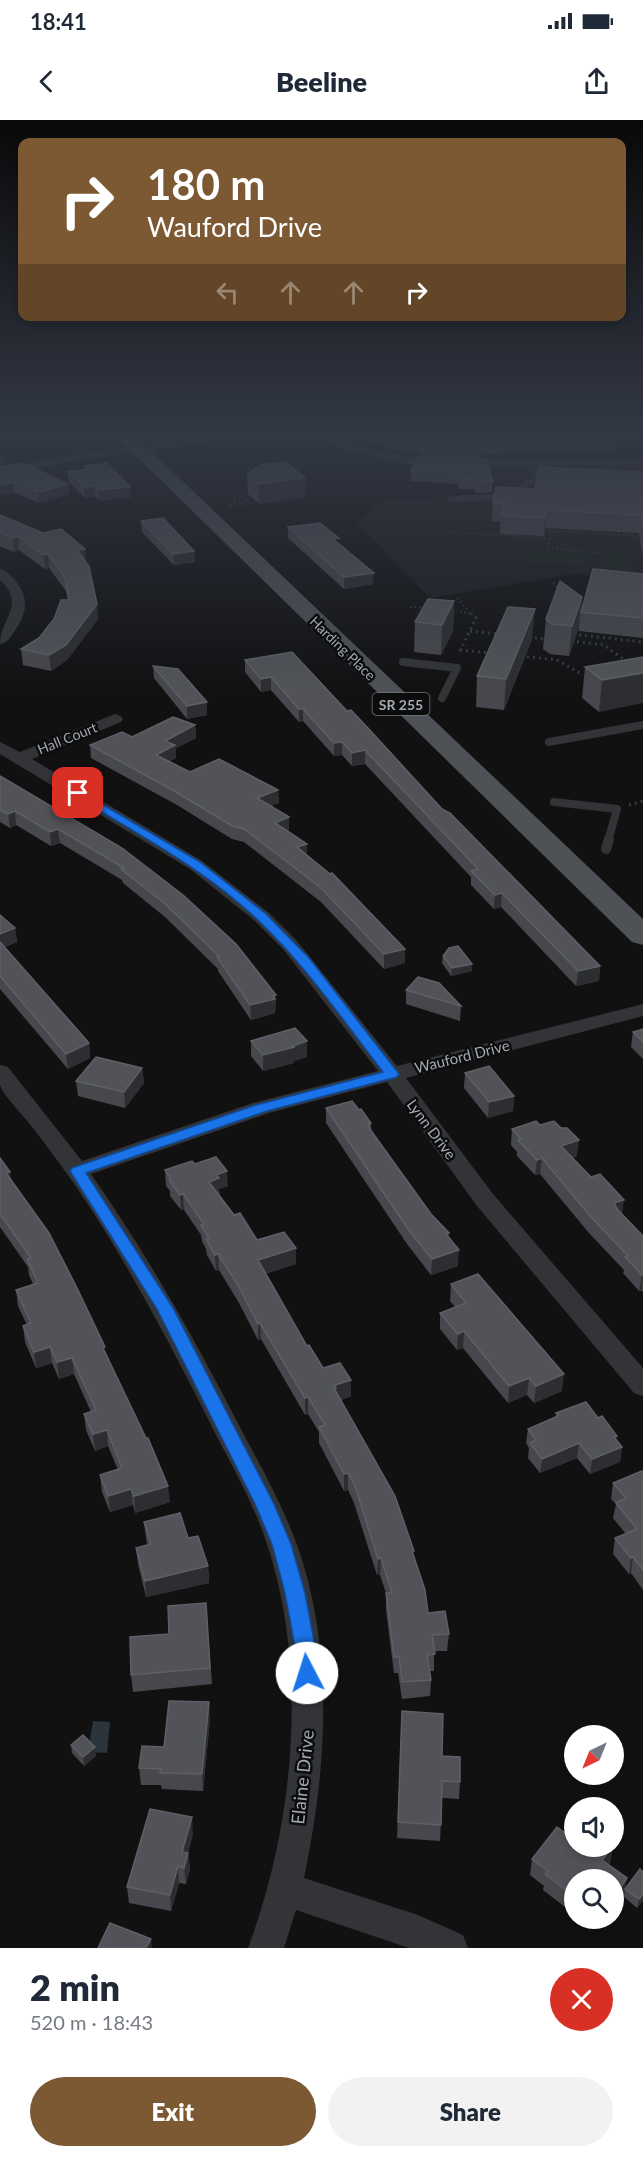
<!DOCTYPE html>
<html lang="en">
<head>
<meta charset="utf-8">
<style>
  body { margin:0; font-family:Lato,sans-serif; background:#f2f2f3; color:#1f2937; height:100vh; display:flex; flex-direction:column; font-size:22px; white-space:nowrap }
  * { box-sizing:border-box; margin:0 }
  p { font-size:20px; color:#747a83 }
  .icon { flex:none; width:33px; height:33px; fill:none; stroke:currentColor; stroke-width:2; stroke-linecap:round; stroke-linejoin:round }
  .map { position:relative; height:1828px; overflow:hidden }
  .side { display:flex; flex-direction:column; background:#fff; flex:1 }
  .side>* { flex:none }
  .banner { position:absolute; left:18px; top:18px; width:608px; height:183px; border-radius:12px; box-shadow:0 3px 9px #0003; background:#7c5833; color:#fff; overflow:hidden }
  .needle { width:39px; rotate:223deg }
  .fabs { position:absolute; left:564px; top:1605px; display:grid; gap:12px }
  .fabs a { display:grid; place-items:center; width:60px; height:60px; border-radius:50%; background:#fff; box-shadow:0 3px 9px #0003; font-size:30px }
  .pin { position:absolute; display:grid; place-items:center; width:51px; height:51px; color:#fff; margin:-26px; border-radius:12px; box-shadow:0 3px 9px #0006 }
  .me { position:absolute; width:66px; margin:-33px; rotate:355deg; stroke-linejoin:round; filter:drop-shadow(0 0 4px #0008) }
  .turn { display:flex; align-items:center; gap:21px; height:126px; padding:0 30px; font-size:27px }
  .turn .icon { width:78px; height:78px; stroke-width:2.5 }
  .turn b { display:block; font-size:42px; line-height:51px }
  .lanes { display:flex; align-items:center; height:57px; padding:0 30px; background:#0003; justify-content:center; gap:30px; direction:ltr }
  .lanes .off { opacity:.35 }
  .round { display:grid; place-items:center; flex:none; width:63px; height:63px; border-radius:32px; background:#f2f2f3 }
  .headline { display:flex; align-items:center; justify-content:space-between; height:102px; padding:0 30px }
  h1 { font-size:36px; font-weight:800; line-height:45px }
  .primary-button { display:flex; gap:12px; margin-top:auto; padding:12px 30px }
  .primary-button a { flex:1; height:69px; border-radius:36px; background:#7c5833; color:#fff; font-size:24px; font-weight:800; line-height:69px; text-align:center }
  .primary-button a+a { background:#f2f2f3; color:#1f2937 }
  .status { display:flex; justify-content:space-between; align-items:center; height:42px; padding:0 30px; background:#fff; direction:ltr }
  .status svg { height:16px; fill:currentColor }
  header { display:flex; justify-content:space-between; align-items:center; height:78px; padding:0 30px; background:#fff; font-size:27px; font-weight:800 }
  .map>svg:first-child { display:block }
  .built { fill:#1d1d1f }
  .green { fill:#1d251e }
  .water { fill:#2b353b }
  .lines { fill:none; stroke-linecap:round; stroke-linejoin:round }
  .path-far1 { stroke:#383b3e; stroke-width:2; stroke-dasharray:1.5 3; stroke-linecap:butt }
  .path { stroke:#383b3e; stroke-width:3; stroke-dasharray:2 4; stroke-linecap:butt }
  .service-far2 { stroke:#323437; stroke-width:6 }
  .service-far1 { stroke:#323437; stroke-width:8 }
  .service { stroke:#323437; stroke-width:10 }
  .minor { fill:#323437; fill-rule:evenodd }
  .primary { fill:#4e5156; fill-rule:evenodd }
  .wall { fill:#47484d }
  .shaded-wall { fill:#2d2e31 }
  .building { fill:#515358; stroke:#5e6066; stroke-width:1.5 }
  .route { fill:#1a73e8; stroke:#114b97; stroke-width:1.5 }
  .labels { text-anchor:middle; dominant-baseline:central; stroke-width:5; stroke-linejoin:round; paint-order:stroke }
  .far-street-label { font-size:14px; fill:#a3aab3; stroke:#0c0c0d }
  .shield { fill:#0c0c0d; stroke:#767b81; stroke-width:1.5 }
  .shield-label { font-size:14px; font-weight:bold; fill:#a3aab3 }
  .street-label { font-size:15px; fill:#a3aab3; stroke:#0c0c0d }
  .near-street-label { font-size:18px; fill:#a3aab3; stroke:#0c0c0d }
</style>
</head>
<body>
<div class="status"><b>18:41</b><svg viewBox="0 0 49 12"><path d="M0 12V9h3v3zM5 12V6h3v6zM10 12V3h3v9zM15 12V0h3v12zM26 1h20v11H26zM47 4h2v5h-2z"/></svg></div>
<header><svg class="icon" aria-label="back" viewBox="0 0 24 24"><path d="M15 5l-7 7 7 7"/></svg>Beeline<svg class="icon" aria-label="share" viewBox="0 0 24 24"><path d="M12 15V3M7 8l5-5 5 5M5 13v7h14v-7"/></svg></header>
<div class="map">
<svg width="643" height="1828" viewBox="0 0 643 1828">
  <rect width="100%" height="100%" fill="#111112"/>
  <polygon class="built" points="551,345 643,345 643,456 573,454 430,478 357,403 383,380 504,375 491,349"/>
  <g class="green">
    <polygon points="528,431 586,433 587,444 528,442"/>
    <polygon points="599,432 629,433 632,453 602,452"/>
  </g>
  <polygon class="water" points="93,1601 110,1602 107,1633 88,1632"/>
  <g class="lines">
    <g class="path-far1">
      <polyline points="235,369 247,380"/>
      <polygon points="247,380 250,383 230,385 227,382"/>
      <polyline points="545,408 551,411 548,427 550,428 600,433"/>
      <polyline points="551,411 643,416"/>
      <polyline points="450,412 550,418"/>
      <polyline points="553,463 562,471"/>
      <polyline points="457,478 469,491"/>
      <polyline points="410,487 428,488"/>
      <polyline points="451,490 472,494"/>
    </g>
    <g class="path">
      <polyline points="470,511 500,514"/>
      <polyline points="573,514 643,522"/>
      <polyline points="529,517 543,519"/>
      <polyline points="571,521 604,525 627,542"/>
      <polyline points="460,530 492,533"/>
      <polyline points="460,531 476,498 471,493"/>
      <polyline points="521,536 557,540 583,555"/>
      <polyline points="629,685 643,681"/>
    </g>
    <g class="service-far2">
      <polyline points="528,343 537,352 550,356"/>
      <polyline points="451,379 515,376 527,363 546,355"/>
    </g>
    <g class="service-far1">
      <polyline points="403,542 457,548 442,578"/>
      <polyline points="549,622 643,605"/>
      <polyline points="554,682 617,689 608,721"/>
    </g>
    <polyline class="service" points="606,729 609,719"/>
    <g class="minor">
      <polygon points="218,314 250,314 245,317 73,341 0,356 0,348 73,335"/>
      <polygon points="312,314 327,314 377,332 432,340 643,340 643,346 574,345 461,348 404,344 343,329"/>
      <polygon points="626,314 638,314 643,320 643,329 639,328"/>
      <path d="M0,449C6,451 11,455 15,460C30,478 27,494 14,512C10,518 7,523 0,524C0,499 27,485 0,460Z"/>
      <path d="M115,594L121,596L123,599L121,602L32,639L202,741L269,793L297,821L397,946L643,884V896L406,958L493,1074L643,1248V1276L634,1273L477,1086L387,962L269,993L91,1054C142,1127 187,1205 228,1284C251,1330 278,1374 296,1422C335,1530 327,1648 304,1758L418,1795L463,1815L468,1828H409L296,1790L284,1828H248C294,1705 309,1550 267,1424C252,1378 226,1336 205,1293C169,1222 132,1152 89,1086C70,1057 50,1030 29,1003C22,994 2,974 0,965C0,959 0,951 0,945L8,947L82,1041L253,983L378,951L283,829L255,801L190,749L0,634V622L20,632Z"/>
    </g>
    <polygon class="primary" points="114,314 133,314 643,799 643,825 632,822"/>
  </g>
  <g class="wall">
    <polygon points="350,314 613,314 616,321 615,331 567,331 482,334 481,338 422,336 422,333 396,329"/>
    <polygon points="417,337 493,361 492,372 475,373 474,369 459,369 458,364 411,361 411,351"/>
    <polygon points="85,346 130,367 130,378 99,380 95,376 85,378 69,362 68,352 85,350"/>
    <polygon points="0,347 68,364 69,374 39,383 14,372"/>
    <polygon points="643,352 643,438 639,413 545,408 544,416 500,414 500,401 492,401 493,383 535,369"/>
    <polygon points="247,354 305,377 259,384 248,374"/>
    <polygon points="0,395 86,441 98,499 67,540 51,551 23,545 21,529 39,518 54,499 68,480 66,471 49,448 45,449 19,430 14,432 0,426"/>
    <polygon points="141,401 194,431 195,442 174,445 142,412"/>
    <polygon points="288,407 339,423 373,464 344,469 288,418"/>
    <polygon points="643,454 643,518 579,511 579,507 569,536 550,534 543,529 546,499 582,477 581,490"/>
    <polygon points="454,481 453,511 441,535 414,532 415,502"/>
    <polygon points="532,519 504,590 476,587 477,556"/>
    <polygon points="643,537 599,592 582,578 585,547"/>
    <polygon points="245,540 347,591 442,689 600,846 599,861 576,866 501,787 494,789 471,765 471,757 365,644 352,646 342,635 334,636 303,601 299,602 271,570 261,572 245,552"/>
    <polygon points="153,546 207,582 207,595 187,599 154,558"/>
    <polygon points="195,605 196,618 176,628 176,638 170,641 190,652 278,670 279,683 271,686 289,711 288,711 307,735 405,829 405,843 384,849 321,782 244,722 232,719 177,685 91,638 90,625"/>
    <polygon points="0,656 122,728 276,875 275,893 251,900 218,851 218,849 165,797 123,763 122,760 60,723 51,726 16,705 10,708 0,702"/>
    <polygon points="0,795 15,808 17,822 5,827 89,923 90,938 68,949 0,869"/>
    <polygon points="443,836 472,851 451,856 442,843"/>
    <polygon points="406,870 461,886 460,901 406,884"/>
    <polygon points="643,909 643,939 631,927 633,912"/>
    <polygon points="251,921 307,921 307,937 294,941 294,943 263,951 251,936"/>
    <polygon points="142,948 144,963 125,988 78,976 76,961"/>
    <polygon points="465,953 514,976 513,991 488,998 464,968"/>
    <polygon points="326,988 359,990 371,1003 371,1010 431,1094 449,1113 448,1117 458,1146 431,1155 407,1124 326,1003"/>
    <polygon points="540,1005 577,1036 572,1038 622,1094 643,1116 643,1171 639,1171 623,1153 624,1150 589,1113 540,1054 535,1055 517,1036 517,1032 511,1025 512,1009"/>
    <polygon points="0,1038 106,1235 170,1382 135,1393 133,1385 110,1392 102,1372 100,1355 118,1350 108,1326 95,1331 86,1310 84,1294 91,1292 74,1254 59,1259 52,1243 36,1248 25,1222 23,1206 27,1205 18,1186 16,1170 33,1164 29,1155 28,1147 0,1107"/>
    <polygon points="195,1044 228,1066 219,1069 219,1074 234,1095 257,1120 296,1128 296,1144 265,1154 307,1226 323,1248 351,1276 341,1280 414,1437 428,1493 449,1514 447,1531 434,1531 434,1551 430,1551 431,1560 430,1576 402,1579 398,1553 394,1553 386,1490 386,1473 380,1455 377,1455 354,1383 348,1370 344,1371 319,1323 319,1312 308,1294 305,1295 261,1219 258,1220 239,1183 219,1150 216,1151 207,1135 206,1129 202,1121 201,1115 184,1090 181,1090 170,1076 170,1071 166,1066 165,1050"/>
    <polygon points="451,1164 562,1271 534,1283 527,1275 508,1283 463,1228 457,1230 440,1209 440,1193 455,1187 450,1181"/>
    <polygon points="556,1293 616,1320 622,1327 620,1342 590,1354 577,1338 540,1353 528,1338 529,1328 526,1323 528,1309 556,1297"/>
    <polygon points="643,1352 643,1470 631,1453 629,1454 613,1434 615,1418 626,1414 613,1398 616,1384 611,1379 613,1363"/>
    <polygon points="144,1402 208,1446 209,1463 146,1477 138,1444 136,1428 147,1425 146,1418"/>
    <polygon points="206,1483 212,1564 133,1572 131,1555 169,1514"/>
    <polygon points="402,1591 442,1636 460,1662 459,1679 442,1678 440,1721 397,1718"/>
    <polygon points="210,1599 203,1671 162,1669 161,1665 141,1665 139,1648 164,1627"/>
    <polygon points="71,1625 96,1636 84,1646 72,1633"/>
    <polygon points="193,1714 188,1733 190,1749 186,1764 179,1763 171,1791 129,1783 127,1767"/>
    <polygon points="568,1715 613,1726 610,1743 608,1745 627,1758 625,1768 643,1752 643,1780 637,1788 624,1777 624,1775 614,1789 614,1760 574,1760 574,1794 543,1770 544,1766 530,1755 532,1739"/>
    <polygon points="588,1798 607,1798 600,1808"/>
  </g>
  <g class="shaded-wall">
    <polygon points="5,335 6,345 0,346 0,336"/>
    <polygon points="305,358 305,377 259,384 258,364"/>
    <polygon points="13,362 14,372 0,376 0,365"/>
    <polygon points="68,364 69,374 39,383 38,372"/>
    <polygon points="94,366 95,376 85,378 84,367"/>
    <polygon points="130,367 130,378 99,380 98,370"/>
    <polygon points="547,390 545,408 544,416 545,398"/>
    <polygon points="18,416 19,430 14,432 13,418"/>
    <polygon points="85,429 86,443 77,430"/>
    <polygon points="194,431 195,442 174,445 173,434"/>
    <polygon points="48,434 49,448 45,449 43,435"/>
    <polygon points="374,453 373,464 344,469 344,457"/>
    <polygon points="582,477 579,507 569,536 572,506"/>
    <polygon points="454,481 453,511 441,535 442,505"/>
    <polygon points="97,484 98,499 67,540 51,551 49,535"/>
    <polygon points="535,489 532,519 504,590 506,559"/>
    <polygon points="643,553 643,583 599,592 602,560"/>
    <polygon points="271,557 271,570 261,572 261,559"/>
    <polygon points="207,582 207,595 187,599 187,586"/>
    <polygon points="299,589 303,589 303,601 299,602"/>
    <polygon points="195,605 196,618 176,628 176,638 157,647 156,635 165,621"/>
    <polygon points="342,622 342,635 334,636 334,623"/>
    <polygon points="365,630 365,644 352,646 352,633"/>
    <polygon points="278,670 279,683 257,691 257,678"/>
    <polygon points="15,691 16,705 10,708 8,694"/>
    <polygon points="289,697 289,711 276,716 275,703"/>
    <polygon points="58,709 60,723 51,726 50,712"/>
    <polygon points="307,724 307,737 297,727"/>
    <polygon points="502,773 501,787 494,789 495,775"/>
    <polygon points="15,808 17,822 0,829 0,814"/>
    <polygon points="405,829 405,843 384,849 384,834"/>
    <polygon points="472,844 472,851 451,856 452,848"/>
    <polygon points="600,846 599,861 576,866 578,851"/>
    <polygon points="276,875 275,893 251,900 250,885"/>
    <polygon points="307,921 307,937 294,941 294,943 263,951 263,935"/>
    <polygon points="89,923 90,938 68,949 66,934"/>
    <polygon points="142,948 144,963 125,988 124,972"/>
    <polygon points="514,976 513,991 488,998 489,982"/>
    <polygon points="579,1020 577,1036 559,1042 561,1026"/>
    <polygon points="542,1038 540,1054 535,1055 537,1040"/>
    <polygon points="227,1051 228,1066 219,1069 220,1074 210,1078 209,1062 216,1055"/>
    <polygon points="10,1052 12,1068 6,1053"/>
    <polygon points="183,1074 184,1090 181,1090 180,1075"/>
    <polygon points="624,1080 622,1095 614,1083"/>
    <polygon points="296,1128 296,1144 258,1156 258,1140"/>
    <polygon points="459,1130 458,1146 431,1155 432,1139"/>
    <polygon points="218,1134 219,1150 216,1151 215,1135"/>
    <polygon points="643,1154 642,1170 639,1171 642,1155"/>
    <polygon points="260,1203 261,1219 258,1220 258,1204"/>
    <polygon points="464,1211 463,1228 457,1230 458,1214"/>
    <polygon points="50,1227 52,1243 36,1248 34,1232"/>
    <polygon points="72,1238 74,1254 59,1259 57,1242"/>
    <polygon points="564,1254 562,1271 534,1283 536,1266"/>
    <polygon points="529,1258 527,1275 508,1283 509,1266"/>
    <polygon points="351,1260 351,1276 336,1281 334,1285 335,1265"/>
    <polygon points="308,1277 308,1294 305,1295 305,1278"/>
    <polygon points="107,1310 108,1326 95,1331 93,1314"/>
    <polygon points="617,1316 615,1330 622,1327 620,1342 590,1354 592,1339 614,1317"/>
    <polygon points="579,1323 577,1338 540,1353 542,1339"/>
    <polygon points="348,1353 348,1370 344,1371 344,1354"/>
    <polygon points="168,1366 170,1382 135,1393 134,1376"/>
    <polygon points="131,1369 133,1385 110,1392 108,1376"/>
    <polygon points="633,1437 631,1453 629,1454 631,1438"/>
    <polygon points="381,1438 380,1455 377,1455 378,1439"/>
    <polygon points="208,1446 209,1463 146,1477 145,1461"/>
    <polygon points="209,1582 210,1599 203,1671 202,1654"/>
    <polygon points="95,1627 96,1636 84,1646 83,1637"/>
    <polygon points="192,1697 193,1714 184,1748 182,1732"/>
    <polygon points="613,1726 610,1743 599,1757 602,1740"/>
    <polygon points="188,1733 190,1749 186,1764 184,1748"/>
    <polygon points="178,1746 179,1763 171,1791 170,1775"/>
    <polygon points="627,1758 624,1775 614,1789 614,1777"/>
    <polygon points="643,1774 643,1780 637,1788 639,1779"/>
    <polygon points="602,1798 607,1798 600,1808"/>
    <polygon points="151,1819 152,1828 146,1828"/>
  </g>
  <g class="building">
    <polygon points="382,314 613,314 616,321 568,321 481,324 482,328 422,326 423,323 396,319"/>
    <polygon points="417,337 486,339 493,361 476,362 474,359 460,359 458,353 411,351"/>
    <polygon points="286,342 305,358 258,364 247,354 260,345"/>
    <polygon points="23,343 68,364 38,372 13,362 0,365 0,347"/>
    <polygon points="107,343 130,367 98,370 94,366 84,367 68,352 88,349 85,346"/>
    <polygon points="539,347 643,352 643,408 641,395 547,390 545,398 501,396 503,383 493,383 496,367 535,369"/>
    <polygon points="0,395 43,413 61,409 85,429 77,430 89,446 97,484 66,525 49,535 21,529 39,518 54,499 61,480 69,480 65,457 48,434 43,435 18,416 13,418 0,412"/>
    <polygon points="163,398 194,431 173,434 141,401"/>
    <polygon points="320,403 339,418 333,419 374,453 344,457 288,407"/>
    <polygon points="593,449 643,454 643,498 581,492"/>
    <polygon points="560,461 582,477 572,506 552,504 546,499"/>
    <polygon points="428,479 454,481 442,505 415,502"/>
    <polygon points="508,487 535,489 506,559 477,556"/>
    <polygon points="292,532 347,591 351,590 367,607 442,689 450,693 600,846 578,851 502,773 495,775 471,751 478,749 365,630 352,633 342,622 334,623 303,589 299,589 271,557 261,559 245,540"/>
    <polygon points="643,537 643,553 602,560 585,547"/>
    <polygon points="153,546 178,549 207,582 187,586"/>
    <polygon points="173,597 195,605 165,621 175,625 156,635 190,652 219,639 278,670 257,678 289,697 275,703 307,724 297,727 330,754 332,753 405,829 384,834 321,768 244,709 232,706 176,672 90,625 122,612 132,617"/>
    <polygon points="0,656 122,728 183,775 236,824 276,875 273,876 275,879 250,885 217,837 219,836 164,783 121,749 124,748 58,709 50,712 15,691 8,694 0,690"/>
    <polygon points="0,795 15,808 0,814"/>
    <polygon points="0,822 89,923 66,934 0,856"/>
    <polygon points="458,826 472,844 452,848 443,836 449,828"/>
    <polygon points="418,857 439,863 461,886 406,870"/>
    <polygon points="295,908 307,921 293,926 294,927 263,935 251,921"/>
    <polygon points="643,909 643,922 633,912"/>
    <polygon points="96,937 142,948 124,972 76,961"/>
    <polygon points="489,946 514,976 489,982 465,953"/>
    <polygon points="352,981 359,990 361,989 371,1003 368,1004 372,1012 431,1094 449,1113 446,1114 459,1130 432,1139 408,1109 326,988"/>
    <polygon points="536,1001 540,1005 554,1001 561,1008 567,1008 579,1020 561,1026 591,1057 600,1054 624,1080 614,1083 618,1090 643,1116 643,1154 642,1155 625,1137 628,1136 591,1097 542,1038 537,1040 518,1020 521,1019 512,1009"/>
    <polygon points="216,1037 227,1051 216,1055 219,1058 209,1062 234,1095 240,1093 257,1120 284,1112 296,1128 258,1140 307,1226 309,1225 323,1248 340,1243 351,1260 335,1265 336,1268 334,1268 395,1376 414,1431 412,1431 425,1470 428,1493 445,1491 449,1514 432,1515 435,1534 427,1535 431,1560 402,1562 399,1536 394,1537 386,1473 392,1473 381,1438 378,1439 355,1366 348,1353 344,1354 319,1307 325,1305 308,1277 305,1278 260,1203 258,1204 239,1167 218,1134 215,1135 206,1119 209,1118 201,1105 204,1104 183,1074 180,1075 169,1060 171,1059 165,1050 192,1041 195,1044"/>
    <polygon points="0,1038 10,1052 6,1053 49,1113 78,1170 105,1227 103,1228 146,1318 148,1318 168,1366 134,1376 131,1369 108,1376 100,1355 122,1348 107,1310 93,1314 84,1294 96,1290 72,1238 57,1242 50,1227 34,1232 23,1206 31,1203 16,1170 38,1163 27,1139 31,1138 0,1094"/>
    <polygon points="478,1154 564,1254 536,1266 529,1258 509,1266 464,1211 458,1214 440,1193 466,1183 451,1164"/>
    <polygon points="586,1282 598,1298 602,1296 617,1316 614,1317 622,1327 592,1339 579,1323 542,1339 530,1323 536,1320 528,1309 558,1296 556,1293"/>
    <polygon points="642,1351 643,1352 643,1450 633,1437 631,1438 615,1418 637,1409 616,1383 626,1378 613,1363"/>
    <polygon points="180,1393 188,1418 198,1416 208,1446 145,1461 136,1428 151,1424 144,1402"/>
    <polygon points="206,1483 210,1548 131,1555 130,1517 169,1514 168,1486"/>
    <polygon points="169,1581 209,1582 202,1654 160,1653 161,1649 139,1648 142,1626 164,1627"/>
    <polygon points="402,1591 443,1594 442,1636 460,1637 460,1662 442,1661 441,1705 398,1702"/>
    <polygon points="83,1615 95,1627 83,1637 71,1625"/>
    <polygon points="150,1689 192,1697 182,1732 188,1733 184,1748 178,1746 170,1775 127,1767"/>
    <polygon points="574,1706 574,1726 613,1726 602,1740 627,1758 614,1777 614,1760 574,1760 574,1776 545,1754 548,1751 532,1739 557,1707 568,1715"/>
    <polygon points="640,1749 643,1752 643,1774 639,1779 625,1769"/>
    <polygon points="110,1803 151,1819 146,1828 98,1828"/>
  </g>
  <linearGradient id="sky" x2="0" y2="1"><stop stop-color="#09090a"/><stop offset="0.55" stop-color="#323844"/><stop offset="1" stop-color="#323844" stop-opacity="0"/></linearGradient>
  <rect width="643" height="570" fill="url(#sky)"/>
  <path class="route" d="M78,670L200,742L266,794L309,838L399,954L397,957L267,991L86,1053L173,1188L274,1384L291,1424L305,1473L314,1521L317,1553L314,1559L307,1562L300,1559L297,1553L294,1521L285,1473L272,1424L255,1384L157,1189L70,1051L72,1048L256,985L383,952C343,900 306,846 259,801C205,749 137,714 74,675V671Z"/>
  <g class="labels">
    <g class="far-street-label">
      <text transform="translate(343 528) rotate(44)">Harding Place</text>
      <text transform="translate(67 618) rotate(-22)">Hall Court</text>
    </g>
    <rect class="shield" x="372.5" y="573" width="57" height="22" rx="4.5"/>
    <g class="shield-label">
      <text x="401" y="584">SR 255</text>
    </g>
    <g class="street-label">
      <text transform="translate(462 936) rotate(-14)">Wauford Drive</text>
      <text transform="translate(432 1009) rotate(53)">Lynn Drive</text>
    </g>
    <g class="near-street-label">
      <text transform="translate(302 1657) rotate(-84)">Elaine Drive</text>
    </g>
  </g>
</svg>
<div class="fabs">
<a><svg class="needle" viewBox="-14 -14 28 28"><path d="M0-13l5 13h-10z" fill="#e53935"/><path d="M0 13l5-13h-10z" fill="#747a83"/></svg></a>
<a><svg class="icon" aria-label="sound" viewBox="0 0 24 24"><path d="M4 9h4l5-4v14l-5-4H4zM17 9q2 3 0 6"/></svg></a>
<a><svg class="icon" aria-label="search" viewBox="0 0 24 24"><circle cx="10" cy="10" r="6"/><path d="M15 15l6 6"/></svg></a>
</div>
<div class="pin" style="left:78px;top:673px;background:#d93025"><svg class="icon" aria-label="arrive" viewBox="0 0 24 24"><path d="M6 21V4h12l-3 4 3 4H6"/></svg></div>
<svg class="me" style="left:307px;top:1553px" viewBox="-20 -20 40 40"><circle r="19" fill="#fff"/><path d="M0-13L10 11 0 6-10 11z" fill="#1a73e8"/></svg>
<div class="banner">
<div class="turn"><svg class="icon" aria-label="right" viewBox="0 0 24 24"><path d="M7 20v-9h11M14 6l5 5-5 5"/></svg><div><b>180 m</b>Wauford Drive</div></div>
<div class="lanes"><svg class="icon off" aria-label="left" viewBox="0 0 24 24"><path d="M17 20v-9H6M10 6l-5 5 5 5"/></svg><svg class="icon off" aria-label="ahead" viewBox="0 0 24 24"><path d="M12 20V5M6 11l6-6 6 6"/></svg><svg class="icon off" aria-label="ahead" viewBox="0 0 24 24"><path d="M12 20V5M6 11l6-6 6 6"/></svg><svg class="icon" aria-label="right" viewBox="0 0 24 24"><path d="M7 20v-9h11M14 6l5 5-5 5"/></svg></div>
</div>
</div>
<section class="side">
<div class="headline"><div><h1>2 min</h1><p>520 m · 18:43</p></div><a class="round" style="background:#d93025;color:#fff"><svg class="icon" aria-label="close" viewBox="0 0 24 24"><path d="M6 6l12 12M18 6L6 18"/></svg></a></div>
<div class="primary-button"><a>Exit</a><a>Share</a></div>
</section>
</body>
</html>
